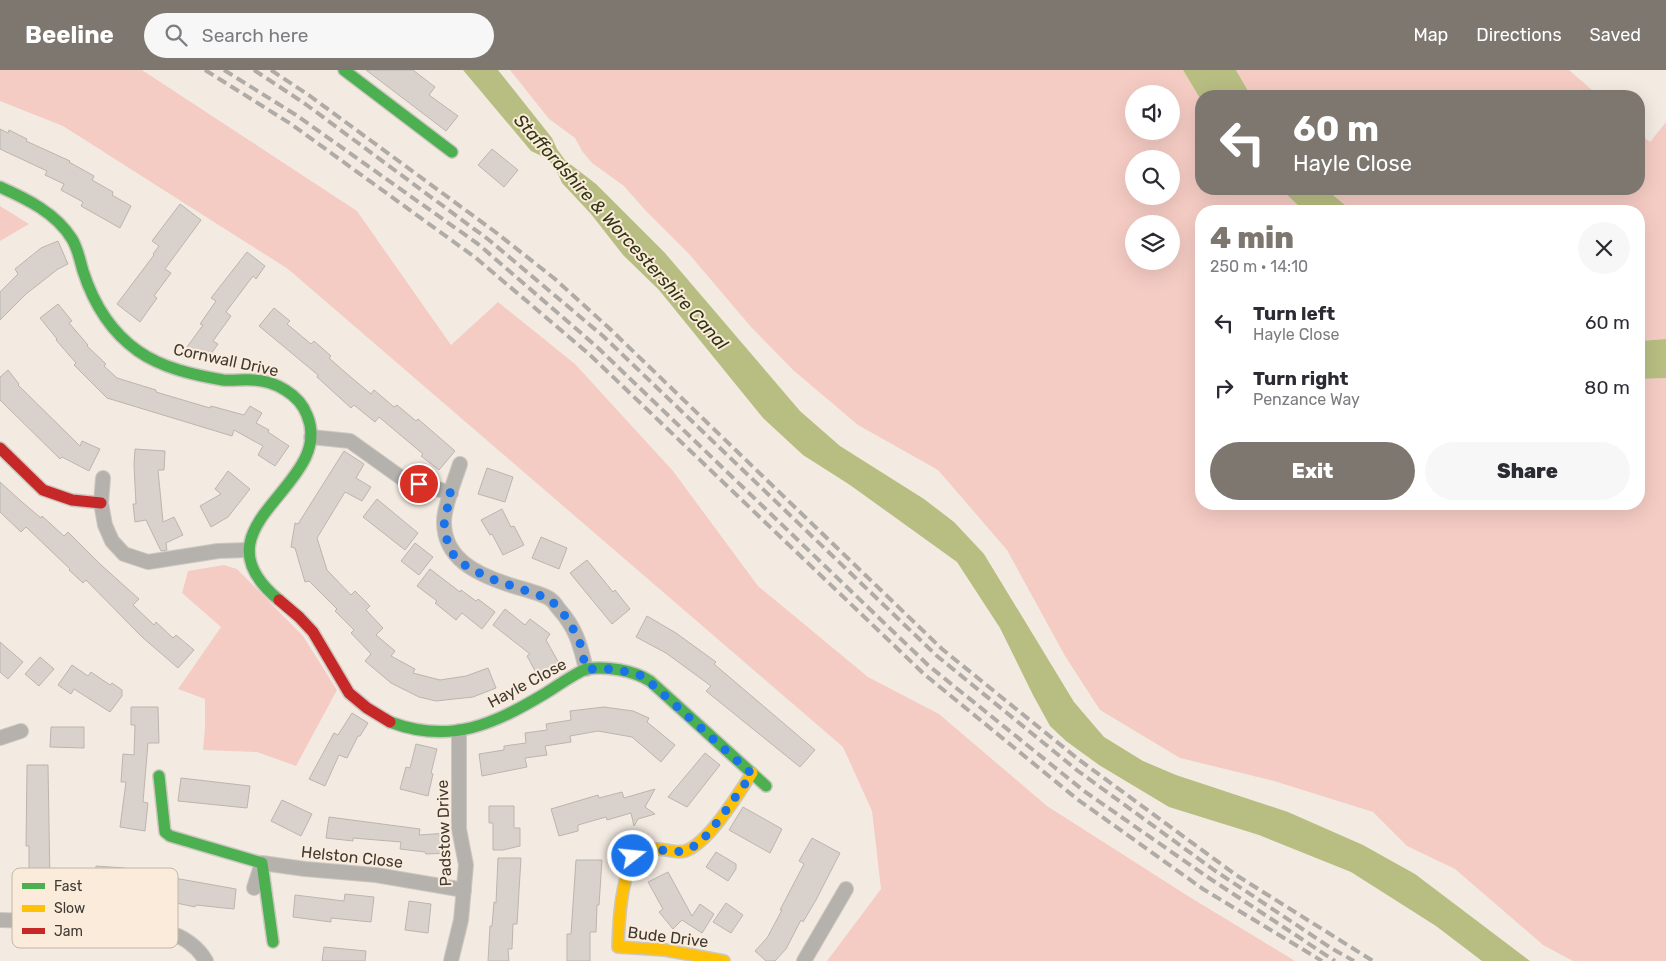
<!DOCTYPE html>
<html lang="en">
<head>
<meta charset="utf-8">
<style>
  body { margin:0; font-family:Rubik,sans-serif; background:#f7f7f7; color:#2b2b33; height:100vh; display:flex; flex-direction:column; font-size:19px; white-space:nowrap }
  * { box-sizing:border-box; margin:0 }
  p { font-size:16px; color:#7c7c81 }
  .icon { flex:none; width:28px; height:28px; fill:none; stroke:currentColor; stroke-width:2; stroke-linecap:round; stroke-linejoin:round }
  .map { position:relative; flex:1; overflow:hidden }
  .details { position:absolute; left:1195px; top:135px; width:450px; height:305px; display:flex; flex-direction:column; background:#fff; border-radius:20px; box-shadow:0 5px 20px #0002 }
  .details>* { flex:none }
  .hud { position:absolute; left:1195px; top:20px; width:450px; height:105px; border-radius:20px; box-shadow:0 5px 20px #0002; background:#7d7770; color:#fff; overflow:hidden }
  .controls { position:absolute; left:1125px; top:15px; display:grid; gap:10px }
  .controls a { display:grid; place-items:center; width:55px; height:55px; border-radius:50%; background:#fff; box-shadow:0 5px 20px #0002; font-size:25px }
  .pin { position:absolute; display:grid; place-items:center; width:42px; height:42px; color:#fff; margin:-21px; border:2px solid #fff; border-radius:50%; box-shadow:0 1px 5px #0007 }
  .me { position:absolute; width:55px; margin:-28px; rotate:74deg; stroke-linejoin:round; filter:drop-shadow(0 0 4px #0008) }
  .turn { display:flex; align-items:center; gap:18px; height:105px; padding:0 15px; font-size:22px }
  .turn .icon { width:65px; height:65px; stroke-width:2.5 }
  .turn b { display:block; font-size:35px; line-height:42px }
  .round { display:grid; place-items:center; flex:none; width:52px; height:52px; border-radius:26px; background:#f7f7f7 }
  .summary { display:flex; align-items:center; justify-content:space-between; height:85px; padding:0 15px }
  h1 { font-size:30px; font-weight:800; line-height:38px; color:#7d7770 }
  .action { display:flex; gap:10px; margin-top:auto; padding:10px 15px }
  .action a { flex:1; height:58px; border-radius:30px; background:#7d7770; color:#fff; font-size:20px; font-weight:800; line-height:58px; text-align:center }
  .action a+a { background:#f7f7f7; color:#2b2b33 }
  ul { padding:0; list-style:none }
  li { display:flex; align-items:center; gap:15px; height:65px; padding:0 15px }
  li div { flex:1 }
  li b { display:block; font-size:19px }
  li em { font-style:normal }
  header { display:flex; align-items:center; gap:30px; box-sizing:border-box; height:70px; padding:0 25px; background:#7d7770; color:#fff }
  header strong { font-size:24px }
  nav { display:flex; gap:28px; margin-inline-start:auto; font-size:18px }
  .search { width:350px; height:45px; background:#f7f7f7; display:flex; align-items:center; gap:12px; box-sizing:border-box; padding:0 18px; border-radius:28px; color:#7c7c81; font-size:19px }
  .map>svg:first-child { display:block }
  .green { fill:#f5ccc4; fill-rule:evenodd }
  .water { fill:#b8be82 }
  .building { fill:#d9d2cc; stroke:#bcb5af }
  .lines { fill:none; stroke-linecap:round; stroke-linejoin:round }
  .street-casing { stroke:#cdc7c0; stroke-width:16 }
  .fast-casing { stroke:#cdc7c0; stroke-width:14 }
  .slow-casing { stroke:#cdc7c0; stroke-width:14 }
  .jam-casing { stroke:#cdc7c0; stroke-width:14 }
  .street { stroke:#b5b2ae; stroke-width:14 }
  .fast { stroke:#4caf50; stroke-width:11 }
  .slow { stroke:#ffc107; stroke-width:11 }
  .jam { stroke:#c62828; stroke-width:11 }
  .rail { stroke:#afaba6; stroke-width:4; stroke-dasharray:10 5; stroke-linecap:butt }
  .route { stroke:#1a73e8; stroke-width:9; stroke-dasharray:0 16.2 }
  .labels { text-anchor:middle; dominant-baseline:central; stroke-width:4; stroke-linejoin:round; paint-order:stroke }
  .street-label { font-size:16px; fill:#3e3932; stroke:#faebdb }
  .water-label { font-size:18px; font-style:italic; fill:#313612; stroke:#faebdb }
  .key { fill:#faebdb; stroke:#c2b6a8; stroke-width:1 }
  .key-label { font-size:14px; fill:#3e3932 }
</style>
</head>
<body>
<header>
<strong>Beeline</strong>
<div class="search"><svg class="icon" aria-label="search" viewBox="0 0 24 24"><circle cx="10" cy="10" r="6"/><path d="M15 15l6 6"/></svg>Search here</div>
<nav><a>Map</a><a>Directions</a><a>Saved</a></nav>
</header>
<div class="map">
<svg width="1666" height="891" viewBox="0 0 1666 891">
  <rect width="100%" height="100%" fill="#f3ebe2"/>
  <g class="green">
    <polygon points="0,0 142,0 357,141 451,275 498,232 575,294 673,401 758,516 868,607 939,644 1047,736 1188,826 1295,891 827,891 881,819 872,741 843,677 288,199 63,56 0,31"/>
    <path d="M510,0H1183L1201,30V119H1281L1304,141H1201V434H1639V309L1666,308V891H1573L1543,875L1455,799L1407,776L1373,742L1274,711L1180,688L1100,640L1065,586L1007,480L938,400L858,355L793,300L751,257L689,184L645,140L624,116L592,93L582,81L575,68L549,49ZM1134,24H1171V61H1134ZM1134,89H1171V126H1134ZM1134,154H1171V191H1134Z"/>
    <polygon points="1236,0 1569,0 1599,26 1251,26"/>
    <polygon points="1666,52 1666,269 1639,271 1639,141 1352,141 1326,119 1639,119 1639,63 1650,72"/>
    <polygon points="0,136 29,154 0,171"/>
    <polygon points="224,495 237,499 303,566 337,620 296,696 257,682 203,680 205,658 205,629 178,619 221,557 182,523 188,501"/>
  </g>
  <g class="water">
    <polygon points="463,0 498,0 552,68 557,79 565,90 596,114 665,183 800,341 840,376 924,429 954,452 984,484 1074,632 1104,667 1143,691 1176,705 1288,742 1363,775 1415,804 1530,891 1482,891 1436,856 1351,802 1259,765 1169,737 1099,695 1066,671 1050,656 1033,625 1000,558 957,492 850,415 803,385 763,348 659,220 623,185 591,144 562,113 555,97 546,88 531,81"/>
    <polygon points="1183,0 1236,0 1251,26 1201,26 1201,30"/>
    <polygon points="1281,119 1326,119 1352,141 1304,141"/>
    <polygon points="1666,269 1666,308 1639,309 1639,271"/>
  </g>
  <g class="building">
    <polygon points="366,0 413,0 435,17 429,25 458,46 446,61"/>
    <polygon points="0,59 8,63 9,60 27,69 26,71 70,91 69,92 94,106 92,110 113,122 112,125 131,136 120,158 81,136 83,132 61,120 64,114 45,105 47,101 0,79"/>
    <polygon points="492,79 518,100 504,117 478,95"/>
    <polygon points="180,134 201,150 165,199 171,203 154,226 157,228 140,252 117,234 154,185 153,184 159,176 152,171"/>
    <polygon points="58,171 68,194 58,199 26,224 0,250 0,222 18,204 15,199 41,178"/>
    <polygon points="247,182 265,196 256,209 253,206 226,242 231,246 213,271 218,274 206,291 187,277 203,255 200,254 216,231 211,228"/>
    <polygon points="58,234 72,251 69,253 88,275 87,276 106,294 104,296 117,308 156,320 156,322 210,338 211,336 244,345 250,336 262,343 256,353 269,360 268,362 289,376 275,396 258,385 263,376 234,360 232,366 107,328 74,295 76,293 56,270 57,269 40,248"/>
    <polygon points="274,238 290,251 287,254 311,274 314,271 331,286 329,288 346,303 371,324 374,320 394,337 397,335 416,351 418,349 455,381 439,400 421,386 423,384 379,347 375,352 354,335 351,338 317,307 318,305 259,256"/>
    <polygon points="8,300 19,314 18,315 80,376 82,371 100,379 89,401 62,387 60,389 0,330 0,307"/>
    <polygon points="135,379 165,381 164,400 158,400 163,452 174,447 183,465 166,473 167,480 161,481 146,450 135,452 133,434 136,434 134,395"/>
    <polygon points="344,381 364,394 356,408 371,417 362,431 345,422 317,468 327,500 351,525 355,521 370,536 366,540 383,558 376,565 395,581 391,586 415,599 413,603 440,610 466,606 488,598 496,618 473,627 436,631 419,627 391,613 365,591 371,584 351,563 354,560 335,541 337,539 309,511 305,512 295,478 291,477 295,453 298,454"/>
    <polygon points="487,398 513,407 505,432 478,424"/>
    <polygon points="228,401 250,419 228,447 211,457 200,436 221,424 215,419"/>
    <polygon points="0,412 22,432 41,448 42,446 64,466 68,462 100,494 139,529 133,535 154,555 156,552 173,568 176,565 194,580 178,598 142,567 86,510 83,513 69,500 70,499 26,457 21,462 0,442"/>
    <polygon points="377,429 418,463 405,480 363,447"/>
    <polygon points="502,439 511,457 514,456 524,475 503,485 492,464 490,465 481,450"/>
    <polygon points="541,467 567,478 559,499 532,488"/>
    <polygon points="415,473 433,487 419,505 401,491"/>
    <polygon points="587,490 613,522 615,520 630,539 612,554 570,503"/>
    <polygon points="430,499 460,522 461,520 476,531 478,529 495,542 482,559 462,543 456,550 435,533 437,531 417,516"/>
    <polygon points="505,539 525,555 530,549 550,564 546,570 560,595 539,608 527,586 530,584 493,555"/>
    <polygon points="647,546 676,563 716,592 714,594 815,680 800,697 706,621 711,616 666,583 636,567"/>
    <polygon points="0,572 23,592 8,609 0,602"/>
    <polygon points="40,587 54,599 39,616 25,604"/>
    <polygon points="72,595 88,606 91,602 110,615 112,613 122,620 122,626 110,642 74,619 71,624 58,615"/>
    <polygon points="131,637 158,637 159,673 148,673 143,732 148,733 145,761 120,757 126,712 121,712 123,684 134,685 135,655 131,655"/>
    <polygon points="604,637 633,641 649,648 647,652 675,675 661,692 632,667 598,661 570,666 571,672 545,676 547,685 525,688 527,697 482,706 479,684 504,680 504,676 526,673 525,663 547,660 546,654 571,650 570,641"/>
    <polygon points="352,643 368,653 360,666 358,666 347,688 339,685 325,716 309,709 334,663 338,665"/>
    <polygon points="51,657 84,657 84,678 50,677"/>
    <polygon points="416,674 437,679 431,703 433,704 428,726 400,719 406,697 410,698"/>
    <polygon points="705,683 720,695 687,737 668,727"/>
    <polygon points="27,695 48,695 50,815 29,815 29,776 26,776"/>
    <polygon points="181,708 250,716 247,738 178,731"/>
    <polygon points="655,719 645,737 655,744 638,749 634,756 631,743 607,750 606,747 578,755 578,761 559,766 551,739 598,725 599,728 622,722 624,728"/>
    <polygon points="282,730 312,744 301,766 271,751"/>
    <polygon points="489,736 514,736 514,758 520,758 520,776 503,780 493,780 493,753 489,753"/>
    <polygon points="743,737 782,759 770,783 729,760"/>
    <polygon points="329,747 420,759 419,765 448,763 450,783 426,784 425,782 400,779 401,772 353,768 353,771 326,768"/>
    <polygon points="812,768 840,783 816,830 803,852 801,850 786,879 775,891 766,891 755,881 767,868 782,840 780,840 804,794 799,791"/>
    <polygon points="716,782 736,794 736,799 728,811 706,797"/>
    <polygon points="498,788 521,788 517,854 513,854 512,879 508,879 509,891 488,891 490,856 492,856 494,832 496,833"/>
    <polygon points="576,790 602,790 599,835 597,835 596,862 590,862 590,891 567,891 567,864 571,864"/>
    <polygon points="96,796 125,798 125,802 163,806 236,819 234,839 196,835 195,837 167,831 133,827 134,822 94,819"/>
    <polygon points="668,802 692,846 700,834 714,844 702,863 682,850 673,859 659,842 663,839 648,812"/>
    <polygon points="345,824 374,827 371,852 331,848 331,852 293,847 295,825 344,831"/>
    <polygon points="409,831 431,834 428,863 405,860"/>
    <polygon points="726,833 743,845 731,863 713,852"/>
    <polygon points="324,877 366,881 365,891 322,891"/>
  </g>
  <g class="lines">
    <g class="street-casing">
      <g id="street">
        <polyline points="311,367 350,371 403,409 451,423"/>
        <path d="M460,394C455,410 444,436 444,452C444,489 477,504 507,514C518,518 542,523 550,529C553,531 556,535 558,538C576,558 580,574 586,599"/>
        <polyline points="103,408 101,433 105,455 112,471 124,484 148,492 218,481 248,480"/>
        <polyline points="0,668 21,661"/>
        <polyline points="254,818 262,793 305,799 376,805 464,820"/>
        <path d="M0,850C55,852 114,849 167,862C183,866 198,877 206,891"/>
        <polyline points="451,891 461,850 466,795 459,759 459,661"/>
        <polyline points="804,891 846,819"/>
      </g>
    </g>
    <g class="fast-casing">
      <g id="fast">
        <polyline points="344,0 452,82"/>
        <path d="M0,117C27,129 56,143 72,169C78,179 80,191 83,201C93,232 111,262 138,281C162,298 194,305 223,310C233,311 243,309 253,310C275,311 299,324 307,345C337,416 188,455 279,530"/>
        <path d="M390,652C451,675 494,654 546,623C559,615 572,605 586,599C606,596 633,600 650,611L766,716"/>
        <polyline points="159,706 165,762 170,766 262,793 273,872"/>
      </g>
    </g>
    <g class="slow-casing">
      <path id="slow" d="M724,891L665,880L618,877C619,846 621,816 633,786C640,784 648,780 655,779C665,778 675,784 685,781C709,773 738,724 752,703"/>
    </g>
    <g class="jam-casing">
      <g id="jam">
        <polyline points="0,378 43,420 72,430 101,433"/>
        <polyline points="279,530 299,547 313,562 349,623 367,638 390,652"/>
      </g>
    </g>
    <use href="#street" class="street"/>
    <use href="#fast" class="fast"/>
    <use href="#slow" class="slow"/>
    <use href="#jam" class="jam"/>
    <g class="rail">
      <polyline points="205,0 291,54 476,188 589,284 924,604 1077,729 1203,819 1322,891"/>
      <polyline points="224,0 296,45 478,174 596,276 929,596 1084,721 1209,808 1335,891"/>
      <polyline points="254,0 304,33 489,170 603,266 937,586 1078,701 1214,800 1331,878 1354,891"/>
      <polyline points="271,0 310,26 494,161 555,209 609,258 942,579 1078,689 1236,805 1373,891"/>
    </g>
  </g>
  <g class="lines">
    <polyline class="route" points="419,414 451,423 444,452 447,470 454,486 466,496 489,508 550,529 566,547 579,569 586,599 615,599 643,606 752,704 719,750 700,773 685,781 672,782 656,779 633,786"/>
  </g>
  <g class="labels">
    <g class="street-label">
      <text transform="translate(226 290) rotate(12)">Cornwall Drive</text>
      <text transform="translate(527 613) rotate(-28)">Hayle Close</text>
      <text transform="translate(444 763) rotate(-92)">Padstow Drive</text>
      <text transform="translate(352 787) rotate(6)">Helston Close</text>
      <text transform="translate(668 867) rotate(7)">Bude Drive</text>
    </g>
    <g class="water-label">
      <text transform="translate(621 162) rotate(48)">Staffordshire &amp; Worcestershire Canal</text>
    </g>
  </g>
  <rect x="12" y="798" width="166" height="80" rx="8" class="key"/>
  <rect x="22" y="813" width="23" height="6" fill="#4caf50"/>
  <rect x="22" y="835" width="23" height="7" fill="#ffc107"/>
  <rect x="22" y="858" width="23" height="6" fill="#c62828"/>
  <g class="key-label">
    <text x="54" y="821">Fast</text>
    <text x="54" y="843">Slow</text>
    <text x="54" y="866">Jam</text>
  </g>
</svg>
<div class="controls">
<a><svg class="icon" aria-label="sound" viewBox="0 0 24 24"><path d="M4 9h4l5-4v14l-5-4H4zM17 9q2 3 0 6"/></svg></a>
<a><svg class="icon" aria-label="search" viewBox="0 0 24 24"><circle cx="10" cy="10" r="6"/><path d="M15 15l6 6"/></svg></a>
<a><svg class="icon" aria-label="layers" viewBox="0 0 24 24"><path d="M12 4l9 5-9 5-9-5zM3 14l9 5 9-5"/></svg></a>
</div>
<div class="pin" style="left:419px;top:414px;background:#d93025"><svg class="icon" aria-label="arrive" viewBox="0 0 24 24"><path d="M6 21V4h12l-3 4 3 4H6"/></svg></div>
<svg class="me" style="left:633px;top:786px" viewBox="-20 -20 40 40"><circle r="17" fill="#1a73e8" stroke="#fff" stroke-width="3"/><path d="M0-11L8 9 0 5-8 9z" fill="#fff"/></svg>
<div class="hud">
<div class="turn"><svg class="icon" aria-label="left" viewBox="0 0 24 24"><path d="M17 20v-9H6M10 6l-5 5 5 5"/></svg><div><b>60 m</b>Hayle Close</div></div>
</div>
<section class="details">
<div class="summary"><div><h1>4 min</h1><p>250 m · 14:10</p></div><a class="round"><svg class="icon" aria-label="close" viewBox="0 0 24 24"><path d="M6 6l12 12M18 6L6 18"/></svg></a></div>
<ul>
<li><svg class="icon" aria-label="left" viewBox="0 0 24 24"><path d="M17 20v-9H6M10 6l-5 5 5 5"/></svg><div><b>Turn left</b><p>Hayle Close</p></div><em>60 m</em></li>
<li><svg class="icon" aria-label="right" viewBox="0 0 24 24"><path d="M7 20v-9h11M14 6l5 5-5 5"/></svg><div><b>Turn right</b><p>Penzance Way</p></div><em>80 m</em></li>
</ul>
<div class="action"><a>Exit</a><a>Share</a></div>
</section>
</div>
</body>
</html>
